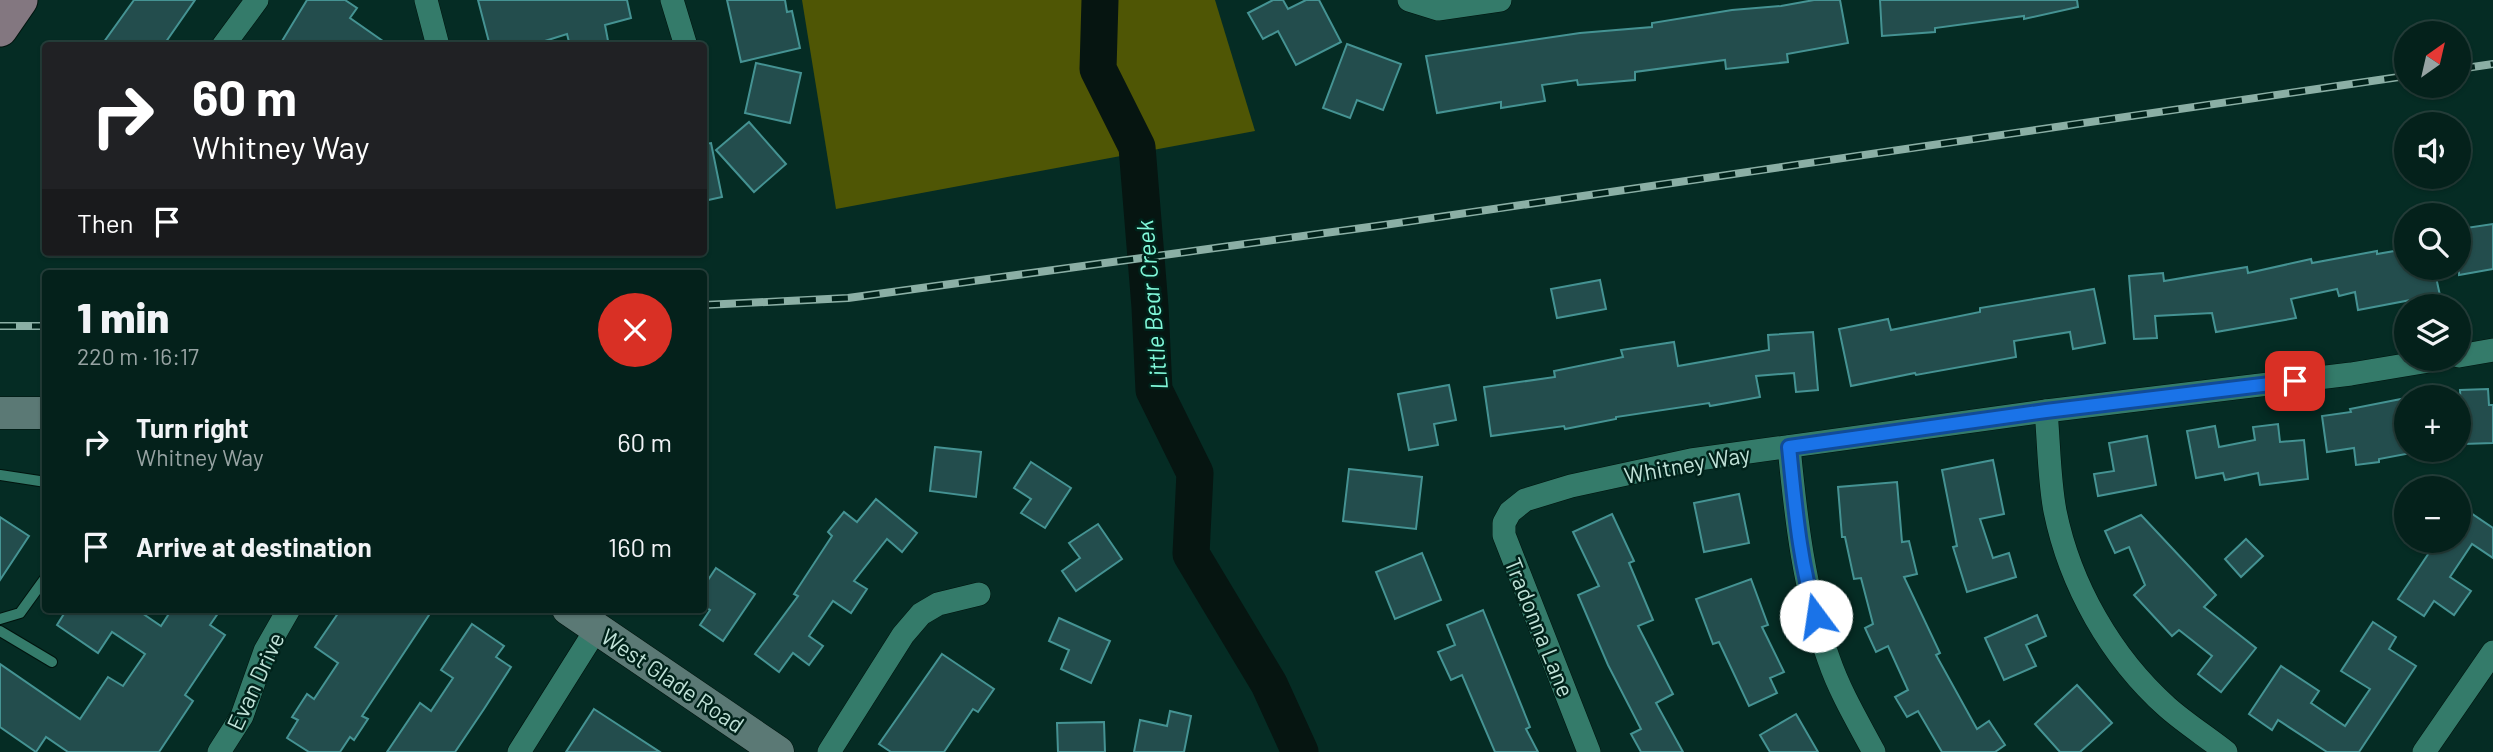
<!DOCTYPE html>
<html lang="en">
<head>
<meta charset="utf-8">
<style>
  body { margin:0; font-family:Barlow,sans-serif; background:#122e28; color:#f1f3f6; height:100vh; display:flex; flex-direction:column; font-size:26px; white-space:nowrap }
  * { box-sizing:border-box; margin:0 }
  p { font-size:23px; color:#97a3a3 }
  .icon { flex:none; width:38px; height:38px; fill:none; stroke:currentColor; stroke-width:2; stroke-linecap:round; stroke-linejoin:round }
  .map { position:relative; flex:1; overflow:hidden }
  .details { position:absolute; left:42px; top:270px; width:665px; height:343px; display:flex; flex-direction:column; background:#04211b; border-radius:7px; box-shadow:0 2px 5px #0004,0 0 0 2px #253e3a }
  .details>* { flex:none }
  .top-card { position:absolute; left:42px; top:42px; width:665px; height:214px; border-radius:7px; box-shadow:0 2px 5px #0004,0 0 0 2px #253e3a; background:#202124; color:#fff; overflow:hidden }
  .needle { width:46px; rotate:34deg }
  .buttons { position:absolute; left:2394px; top:21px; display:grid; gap:14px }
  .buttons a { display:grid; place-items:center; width:77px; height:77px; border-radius:50%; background:#04211b; box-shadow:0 2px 5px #0004,0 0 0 2px #253e3a; font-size:35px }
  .pin { position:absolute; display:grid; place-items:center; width:60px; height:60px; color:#fff; margin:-30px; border-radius:14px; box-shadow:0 4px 10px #0006 }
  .me { position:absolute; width:77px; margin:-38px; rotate:346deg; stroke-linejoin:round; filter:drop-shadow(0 0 5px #0008) }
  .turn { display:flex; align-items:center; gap:24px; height:147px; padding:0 35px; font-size:32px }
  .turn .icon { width:91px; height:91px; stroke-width:2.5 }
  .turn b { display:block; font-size:49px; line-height:60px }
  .then { display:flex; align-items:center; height:66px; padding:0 35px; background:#0003; gap:14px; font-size:26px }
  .round { display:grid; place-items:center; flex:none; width:74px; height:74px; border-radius:37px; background:#122e28 }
  .summary { display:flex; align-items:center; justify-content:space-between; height:119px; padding:0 35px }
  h1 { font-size:42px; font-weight:800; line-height:52px }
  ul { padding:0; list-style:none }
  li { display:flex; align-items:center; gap:21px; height:105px; padding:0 35px }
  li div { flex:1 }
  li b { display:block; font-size:26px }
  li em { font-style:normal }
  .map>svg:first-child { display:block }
  .forest { fill:#4f5605 }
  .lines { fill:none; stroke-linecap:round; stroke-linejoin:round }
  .river { stroke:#061511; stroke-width:37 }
  .building { fill:#234d4d; stroke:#459393; stroke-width:2 }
  .lane-casing { stroke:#00130d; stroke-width:12 }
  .street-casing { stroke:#00130d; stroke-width:24 }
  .secondary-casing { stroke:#00130d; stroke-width:33 }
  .primary-casing { stroke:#00130d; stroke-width:37 }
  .lane { stroke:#347b6a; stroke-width:10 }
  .street { stroke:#347b6a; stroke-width:23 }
  .secondary { stroke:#5b7975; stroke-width:32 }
  .primary { stroke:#837780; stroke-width:35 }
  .rail-casing { stroke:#8bafa5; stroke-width:8 }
  .rail { stroke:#00221a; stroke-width:5; stroke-dasharray:16; stroke-linecap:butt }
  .route-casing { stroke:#114b97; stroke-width:18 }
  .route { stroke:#1a73e8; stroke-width:12 }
  .labels { text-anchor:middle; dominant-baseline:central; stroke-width:5; stroke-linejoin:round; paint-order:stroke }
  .street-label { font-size:23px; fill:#c0e2d8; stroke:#00221a }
  .water-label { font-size:24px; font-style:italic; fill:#81f9da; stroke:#00221a }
</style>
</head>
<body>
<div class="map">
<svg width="2493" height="752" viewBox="0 0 2493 752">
  <rect width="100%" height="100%" fill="#052c24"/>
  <polygon class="forest" points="802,0 1215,0 1255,131 836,209"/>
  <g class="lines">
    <polyline class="river" points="1100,0 1098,69 1137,147 1150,307 1154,390 1195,473 1191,554 1269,684 1300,752"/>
  </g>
  <g class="building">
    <polygon points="134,0 195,0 163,46 101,46"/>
    <polygon points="307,0 345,0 357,8 350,18 390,46 279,46"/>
    <polygon points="478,0 627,0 631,18 605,25 609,46 570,46 567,34 529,46 490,46"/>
    <polygon points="727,0 785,0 787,12 792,11 800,48 741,62"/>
    <polygon points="1273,0 1283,0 1288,9 1306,0 1319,0 1341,42 1296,65 1278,31 1263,39 1248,13"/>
    <polygon points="1814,0 1840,0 1848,43 1787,54 1788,62 1726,69 1725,60 1635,72 1635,80 1578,85 1577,80 1542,85 1545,101 1501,108 1501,102 1437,113 1426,56 1580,33 1652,27 1652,23 1732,10 1781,6"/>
    <polygon points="1880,0 2077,0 2078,7 2024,19 2024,16 1935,28 1935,32 1882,36"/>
    <polygon points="1347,44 1401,64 1383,110 1357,100 1350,118 1323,108"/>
    <polygon points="756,63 801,73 790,123 745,113"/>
    <polygon points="749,122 786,164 754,192 716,150"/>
    <polygon points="711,143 722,197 704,201 704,144"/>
    <polygon points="2493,224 2493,269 2459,275 2459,229"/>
    <polygon points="2406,249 2406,268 2434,268 2441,300 2417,304 2416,299 2358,310 2355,292 2339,296 2337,289 2291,299 2296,318 2216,332 2212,313 2155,316 2157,338 2134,339 2129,276 2163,273 2164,281 2247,267 2248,273 2311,259 2312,263 2377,251 2377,254"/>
    <polygon points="1600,280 1606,309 1557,318 1551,289"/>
    <polygon points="2094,289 2105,343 2073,349 2070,332 2014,341 2016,357 1916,375 1915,373 1851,386 1839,329 1888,319 1891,330 1980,312 1980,308"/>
    <polygon points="1813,332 1818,390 1796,392 1794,373 1756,376 1760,397 1710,406 1709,403 1616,417 1616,419 1565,429 1564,426 1491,436 1484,387 1555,377 1554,371 1623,357 1621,350 1674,342 1678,366 1769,350 1768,335"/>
    <polygon points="1449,385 1456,420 1434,424 1438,445 1409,450 1398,394"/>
    <polygon points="2488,389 2489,405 2493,405 2493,443 2463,444 2460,390"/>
    <polygon points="2406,398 2406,454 2379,459 2379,462 2356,465 2354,448 2327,452 2322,416 2351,412 2350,409"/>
    <polygon points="2278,424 2280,442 2304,440 2308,479 2260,485 2258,473 2225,480 2223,473 2196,478 2187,431 2215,426 2219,447 2255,440 2253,427"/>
    <polygon points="2147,436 2156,485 2098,496 2094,474 2114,471 2109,443"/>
    <polygon points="935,447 981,452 976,497 930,491"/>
    <polygon points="1993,460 2004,514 1980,519 1993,558 2009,553 2016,577 1967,592 1953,547 1957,546 1942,470"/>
    <polygon points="1031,462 1071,488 1045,528 1021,513 1031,499 1014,488"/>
    <polygon points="1349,469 1422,477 1416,529 1343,521"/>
    <polygon points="1897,482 1902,542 1909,541 1917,574 1904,577 1940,653 1936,655 1977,729 1989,721 2005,745 1995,752 1942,752 1918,711 1907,717 1895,697 1908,690 1888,646 1876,652 1865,628 1873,624 1861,578 1854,579 1845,537 1842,537 1838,487"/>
    <polygon points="1739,494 1749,543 1704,552 1694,503"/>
    <polygon points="876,499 917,533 902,552 887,539 854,581 867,589 851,613 833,601 809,636 823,646 809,665 793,653 779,672 755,654 798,596 794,594 832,536 828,532 844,512 857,522"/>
    <polygon points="2459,505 2493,528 2493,558 2472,544 2450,577 2471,591 2454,615 2434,601 2424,616 2398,599 2437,541 2459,541"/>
    <polygon points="1612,514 1634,561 1629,563 1653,620 1638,626 1673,694 1656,703 1683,752 1641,752 1631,734 1641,729 1608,665 1578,595 1599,586 1573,532"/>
    <polygon points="2141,515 2216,595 2204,607 2256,648 2221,692 2198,674 2212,656 2179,630 2172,636 2134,595 2145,585 2129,547 2115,553 2105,531"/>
    <polygon points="0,517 29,536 0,580"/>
    <polygon points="1098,524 1122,559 1076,591 1062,571 1080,558 1069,543"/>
    <polygon points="2246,539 2263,556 2241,577 2225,559"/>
    <polygon points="1422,553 1441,600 1395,619 1376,572"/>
    <polygon points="716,568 755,594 723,641 700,625 710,610 704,606 704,586"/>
    <polygon points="1751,579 1768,625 1762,627 1784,672 1770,678 1777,693 1749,706 1719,642 1713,644 1696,599"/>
    <polygon points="67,609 136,609 161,626 172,609 221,609 210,625 225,635 185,695 193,701 159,752 68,752 46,737 36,752 0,727 0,664 80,719 108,677 123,686 145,654 112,632 98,653 57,625"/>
    <polygon points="341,609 433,609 362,716 368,719 354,740 350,737 340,752 309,752 287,738 298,720 292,717 307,694 314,699 338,663 315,647"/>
    <polygon points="1483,610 1530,727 1526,729 1538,752 1495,752 1462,675 1451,680 1438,652 1455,645 1447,625"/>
    <polygon points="2037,615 2046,636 2026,645 2036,666 2004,680 1985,638"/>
    <polygon points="1059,618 1110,641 1091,683 1061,669 1069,650 1049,641"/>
    <polygon points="2373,622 2396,637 2389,649 2416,666 2359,752 2327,752 2278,720 2272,730 2249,714 2281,666 2319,691 2311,703 2345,726 2370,689 2341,671"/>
    <polygon points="472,624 504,646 496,657 511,667 484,709 455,752 387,752 420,703 431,711 453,678 441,670"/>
    <polygon points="942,654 994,689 978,712 973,709 944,752 891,752 879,744"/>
    <polygon points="2077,685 2112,723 2080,752 2060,752 2035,724"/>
    <polygon points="594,709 660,752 566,752"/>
    <polygon points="1170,711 1191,716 1184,752 1134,752 1140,720 1167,726"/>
    <polygon points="1796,714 1818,752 1770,752 1760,735"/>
    <polygon points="1104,722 1105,752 1058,752 1057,723"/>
  </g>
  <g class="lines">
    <g class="lane-casing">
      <g id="lane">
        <polyline points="0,475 46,482"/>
        <polyline points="0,619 20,613 46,577"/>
        <polyline points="0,631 52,662"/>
      </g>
    </g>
    <g class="street-casing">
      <g id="street">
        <polyline points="426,0 438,46"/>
        <polyline points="672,0 686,46"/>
        <polyline points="1409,0 1438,9 1500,0"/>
        <polyline points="223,46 257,0"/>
        <polyline points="2459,356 2493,350"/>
        <path d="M2046,411C2049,444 2049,479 2055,511C2070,585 2111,657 2167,707C2185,723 2207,737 2226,752"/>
        <path d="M1789,447C1796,519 1804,591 1829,660C1840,692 1858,722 1874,752"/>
        <polyline points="219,752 242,716 265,651 289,609"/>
        <polyline points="519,752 597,628"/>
        <polyline points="829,752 903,635 921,614 938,604 979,594"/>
        <polyline points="1589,752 1504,535 1504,523 1510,512 1525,500 1571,486 1691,460 2046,411 2351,374 2441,359"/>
        <polyline points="2424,752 2493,652"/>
      </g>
    </g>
    <g class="secondary-casing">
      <g id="secondary">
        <polyline points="0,413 46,413"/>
        <polyline points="568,609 778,752"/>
      </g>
    </g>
    <g class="primary-casing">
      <polyline id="primary" points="0,29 20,0"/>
    </g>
    <use href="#lane" class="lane"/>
    <use href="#street" class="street"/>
    <use href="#secondary" class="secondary"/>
    <use href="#primary" class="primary"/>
    <g class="rail-casing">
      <g id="rail">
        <polyline points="2459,69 2493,64"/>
        <polyline points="704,305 848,298 1384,225 2406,76"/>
        <polyline points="0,326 46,326"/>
      </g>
    </g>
    <use href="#rail" class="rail"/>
  </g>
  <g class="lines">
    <g class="route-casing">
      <path id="route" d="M1816,616C1799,561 1795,504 1789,447L2046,411L2295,381"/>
    </g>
    <use href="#route" class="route"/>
  </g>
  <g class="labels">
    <g class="street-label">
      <text transform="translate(1687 464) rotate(-10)">Whitney Way</text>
      <text transform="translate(1540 627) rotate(68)">Tradonna Lane</text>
      <text transform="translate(673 680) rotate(34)">West Glade Road</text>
      <text transform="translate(255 681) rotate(-65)">Evan Drive</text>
    </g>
    <g class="water-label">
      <text transform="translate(1151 305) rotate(-95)">Little Bear Creek</text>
    </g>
  </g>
</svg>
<div class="buttons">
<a><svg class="needle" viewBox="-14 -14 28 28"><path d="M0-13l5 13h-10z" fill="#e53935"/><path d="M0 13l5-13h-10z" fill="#97a3a3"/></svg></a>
<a><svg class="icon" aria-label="sound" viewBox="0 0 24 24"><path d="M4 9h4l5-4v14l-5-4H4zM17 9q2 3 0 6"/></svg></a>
<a><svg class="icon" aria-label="search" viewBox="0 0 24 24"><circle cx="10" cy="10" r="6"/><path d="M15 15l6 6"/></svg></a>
<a><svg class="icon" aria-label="layers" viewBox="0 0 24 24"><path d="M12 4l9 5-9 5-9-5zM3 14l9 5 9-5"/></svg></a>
<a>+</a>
<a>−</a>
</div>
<div class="pin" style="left:2295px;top:381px;background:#d93025"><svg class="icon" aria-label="arrive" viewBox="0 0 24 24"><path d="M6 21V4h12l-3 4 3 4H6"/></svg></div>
<svg class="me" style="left:1816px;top:616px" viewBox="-20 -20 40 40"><circle r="19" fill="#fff"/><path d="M0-13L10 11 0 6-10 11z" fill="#1a73e8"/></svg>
<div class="top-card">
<div class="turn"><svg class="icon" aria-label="right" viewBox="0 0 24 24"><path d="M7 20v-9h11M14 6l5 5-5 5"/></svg><div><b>60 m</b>Whitney Way</div></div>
<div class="then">Then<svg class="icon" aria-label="arrive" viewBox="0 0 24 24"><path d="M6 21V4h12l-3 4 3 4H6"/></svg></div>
</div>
<section class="details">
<div class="summary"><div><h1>1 min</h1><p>220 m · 16:17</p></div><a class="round" style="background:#d93025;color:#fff"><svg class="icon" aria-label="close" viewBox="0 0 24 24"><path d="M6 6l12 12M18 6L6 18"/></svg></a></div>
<ul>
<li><svg class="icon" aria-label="right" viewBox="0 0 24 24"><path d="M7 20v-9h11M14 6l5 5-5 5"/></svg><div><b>Turn right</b><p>Whitney Way</p></div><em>60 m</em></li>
<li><svg class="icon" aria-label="arrive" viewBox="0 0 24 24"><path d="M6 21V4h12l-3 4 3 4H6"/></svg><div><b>Arrive at destination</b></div><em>160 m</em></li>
</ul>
</section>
</div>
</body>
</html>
